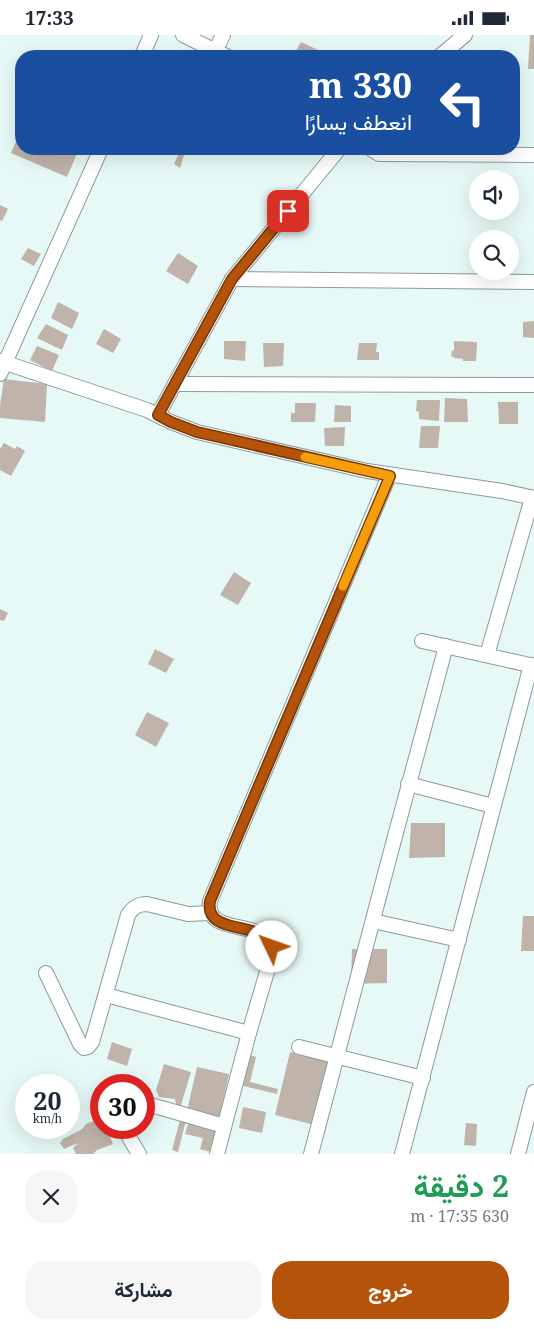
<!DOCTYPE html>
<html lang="ar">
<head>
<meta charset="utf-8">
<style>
  body { margin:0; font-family:"Noto Serif",Vazirmatn,serif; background:#f6f6f7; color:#1f2937; direction:rtl; height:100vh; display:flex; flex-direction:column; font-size:19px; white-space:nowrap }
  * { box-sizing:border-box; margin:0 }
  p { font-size:16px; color:#747a83 }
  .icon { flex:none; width:28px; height:28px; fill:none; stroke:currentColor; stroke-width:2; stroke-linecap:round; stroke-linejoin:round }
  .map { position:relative; height:1119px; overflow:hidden; direction:ltr }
  .panel { display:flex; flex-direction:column; background:#fff; flex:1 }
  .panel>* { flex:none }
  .top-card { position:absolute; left:15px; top:15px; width:505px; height:105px; border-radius:20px; box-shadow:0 5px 20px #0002; direction:rtl; background:#1a4fa0; color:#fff; overflow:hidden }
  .fabs { position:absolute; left:469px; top:135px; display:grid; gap:10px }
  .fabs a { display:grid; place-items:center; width:50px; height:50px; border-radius:50%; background:#fff; box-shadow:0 5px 20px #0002; font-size:25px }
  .speed { position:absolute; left:15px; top:1039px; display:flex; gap:10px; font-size:25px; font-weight:700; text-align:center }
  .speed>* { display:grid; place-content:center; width:65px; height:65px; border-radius:50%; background:#fff; box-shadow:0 5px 20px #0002; line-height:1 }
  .speed small { font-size:12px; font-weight:400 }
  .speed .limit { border:8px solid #d22; background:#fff; color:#111 }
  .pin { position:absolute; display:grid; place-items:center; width:42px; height:42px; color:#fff; margin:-21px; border-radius:10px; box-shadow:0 2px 8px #0006 }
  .me { position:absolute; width:55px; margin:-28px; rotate:312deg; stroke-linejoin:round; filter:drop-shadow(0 0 4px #0008) }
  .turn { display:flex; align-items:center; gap:18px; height:105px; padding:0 25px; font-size:22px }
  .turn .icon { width:65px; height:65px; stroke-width:2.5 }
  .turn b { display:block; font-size:35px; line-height:42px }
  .round { display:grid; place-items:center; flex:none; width:52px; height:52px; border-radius:20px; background:#f6f6f7 }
  .summary { display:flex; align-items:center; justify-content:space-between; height:85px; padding:0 25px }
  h1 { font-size:30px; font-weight:700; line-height:38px; color:#1e9e55 }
  .cta { display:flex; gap:10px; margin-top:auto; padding:10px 25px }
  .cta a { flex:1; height:58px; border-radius:20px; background:#b45309; color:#fff; font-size:20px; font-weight:700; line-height:58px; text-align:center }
  .cta a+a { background:#f6f6f7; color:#1f2937 }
  .status { display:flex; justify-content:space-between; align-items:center; height:35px; padding:0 25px; background:#fff; direction:ltr }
  .status svg { height:14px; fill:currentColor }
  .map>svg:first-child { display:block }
  .building { fill:#c0b3a9 }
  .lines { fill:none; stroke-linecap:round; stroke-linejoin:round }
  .minor-casing { stroke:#8a9c99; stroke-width:16 }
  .minor { stroke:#fff; stroke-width:14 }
  .route-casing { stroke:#753606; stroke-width:12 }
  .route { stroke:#b45309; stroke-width:9 }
  .slow { stroke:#f59e0b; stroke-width:9 }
</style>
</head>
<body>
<div class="status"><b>17:33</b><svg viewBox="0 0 49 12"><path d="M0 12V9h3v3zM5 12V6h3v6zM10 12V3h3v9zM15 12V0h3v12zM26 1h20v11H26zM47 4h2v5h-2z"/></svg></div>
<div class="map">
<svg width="534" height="1119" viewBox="0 0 534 1119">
  <rect width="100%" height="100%" fill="#e6f9f6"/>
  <g class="building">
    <polygon points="530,0 534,0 534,34 528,34"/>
    <polygon points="301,7 318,15 314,21 293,21"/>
    <polygon points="21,95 21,114 79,114 67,142 11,118"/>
    <polygon points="179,118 184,120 180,133 174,129"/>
    <polygon points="0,170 8,174 2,186 0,185"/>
    <polygon points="28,213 41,219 34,231 21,224"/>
    <polygon points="178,218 198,231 188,249 166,236"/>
    <polygon points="58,267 79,278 72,294 51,283"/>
    <polygon points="534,286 534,303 523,302 523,287"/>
    <polygon points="46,289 68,300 62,315 37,303"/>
    <polygon points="104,294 121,304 113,318 96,309"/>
    <polygon points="224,306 246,306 245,326 224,324"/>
    <polygon points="454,306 477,307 476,326 463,326 463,324 455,323 451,321 452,316 454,315"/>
    <polygon points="263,308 284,308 283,331 264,332"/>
    <polygon points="359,308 377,308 376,317 379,317 379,325 357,325"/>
    <polygon points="37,311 59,320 52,336 30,325"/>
    <polygon points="4,344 47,349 45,387 0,383 0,370"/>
    <polygon points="445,363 467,364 468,387 444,387"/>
    <polygon points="417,365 440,365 439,386 419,384 419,377 416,376"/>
    <polygon points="498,367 518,367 518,389 499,389"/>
    <polygon points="295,368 316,368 315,387 291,387 291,378 295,378"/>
    <polygon points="335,370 351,371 351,387 334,387"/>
    <polygon points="421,391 440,391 438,413 419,413"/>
    <polygon points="345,392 344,411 325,411 324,393"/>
    <polygon points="4,408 15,414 17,411 25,416 11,441 0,435 0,414"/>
    <polygon points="234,537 251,548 238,570 220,560"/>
    <polygon points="0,574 8,578 4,586 0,585"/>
    <polygon points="155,614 174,624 166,638 148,629"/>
    <polygon points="147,677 169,688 156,712 135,700"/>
    <polygon points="411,788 445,788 445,822 409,823"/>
    <polygon points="523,881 534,881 534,916 521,916"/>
    <polygon points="352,914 387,914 387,948 351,949"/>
    <polygon points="112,1007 132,1014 127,1031 107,1024"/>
    <polygon points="290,1017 330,1027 318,1074 315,1073 311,1089 275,1080"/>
    <polygon points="247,1019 256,1022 250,1047 278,1054 277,1059 239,1050"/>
    <polygon points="164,1029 191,1037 181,1070 176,1070 175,1064 159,1062 156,1055"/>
    <polygon points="197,1032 229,1039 219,1084 187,1076"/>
    <polygon points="243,1072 266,1077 262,1098 239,1093"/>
    <polygon points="96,1085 108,1097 113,1109 97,1115 93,1119 76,1119 73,1113 78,1108 64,1114 60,1108 63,1104 82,1094 86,1089"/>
    <polygon points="180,1085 217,1094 211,1117 200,1114 203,1103 185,1099 188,1089 185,1089 178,1117 172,1115"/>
    <polygon points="466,1088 477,1089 476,1111 464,1110"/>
  </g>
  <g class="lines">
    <g class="minor-casing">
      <g id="minor">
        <polyline points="183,0 226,21"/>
        <polyline points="215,16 223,0"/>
        <polyline points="142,21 151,0"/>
        <polyline points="440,21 465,0"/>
        <polyline points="371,114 379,119 534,120"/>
        <polyline points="232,244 534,247"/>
        <polyline points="0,326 147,375 171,387 197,397 367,436 502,456 534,463"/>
        <polyline points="0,339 101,114"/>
        <polyline points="175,349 534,350"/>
        <polyline points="158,380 232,244 339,114"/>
        <polyline points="422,606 534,631"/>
        <polyline points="487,620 532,463"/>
        <polyline points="408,749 493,771"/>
        <polyline points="373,886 459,905"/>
        <path d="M46,938L80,1009L84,1013L88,1012L92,1007L128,880C133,872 138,869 147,869L188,879L210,878"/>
        <polyline points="106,960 249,998"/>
        <polyline points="299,1012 423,1043"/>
        <polyline points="144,1068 224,1091"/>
        <polyline points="123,1092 139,1119"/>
        <path d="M217,1119L249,998L273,916C267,880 204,904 210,866L389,441"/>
        <path d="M311,1119C356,950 400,780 446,611"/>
        <polyline points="402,1119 531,630"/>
        <polyline points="518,1119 534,1057"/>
      </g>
    </g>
    <use href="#minor" class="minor"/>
  </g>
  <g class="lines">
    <g class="route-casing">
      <path id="route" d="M272,912C263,884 204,902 210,866L390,441L197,397L171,387L158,380L232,244L288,176"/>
    </g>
    <use href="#route" class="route"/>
    <polyline class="slow" points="305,422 390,441 343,551"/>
  </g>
</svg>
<div class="fabs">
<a><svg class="icon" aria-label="sound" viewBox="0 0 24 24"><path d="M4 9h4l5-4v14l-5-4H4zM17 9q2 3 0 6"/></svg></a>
<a><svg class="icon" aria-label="search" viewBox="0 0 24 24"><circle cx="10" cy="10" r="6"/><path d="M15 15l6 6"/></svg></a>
</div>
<div class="speed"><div>20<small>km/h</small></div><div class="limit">30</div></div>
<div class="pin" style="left:288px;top:176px;background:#d93025"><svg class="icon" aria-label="arrive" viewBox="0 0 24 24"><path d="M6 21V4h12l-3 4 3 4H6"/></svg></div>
<svg class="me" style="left:272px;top:912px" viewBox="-20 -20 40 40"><circle r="19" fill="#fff"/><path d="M0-13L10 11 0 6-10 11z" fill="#b45309"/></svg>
<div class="top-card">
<div class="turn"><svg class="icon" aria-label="left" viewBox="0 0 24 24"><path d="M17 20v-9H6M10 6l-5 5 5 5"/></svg><div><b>330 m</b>انعطف يسارًا</div></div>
</div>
</div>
<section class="panel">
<div class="summary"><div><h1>2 دقيقة</h1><p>630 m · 17:35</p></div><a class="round"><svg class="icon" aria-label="close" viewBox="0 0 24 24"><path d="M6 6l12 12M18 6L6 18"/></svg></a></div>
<div class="cta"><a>خروج</a><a>مشاركة</a></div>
</section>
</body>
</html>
